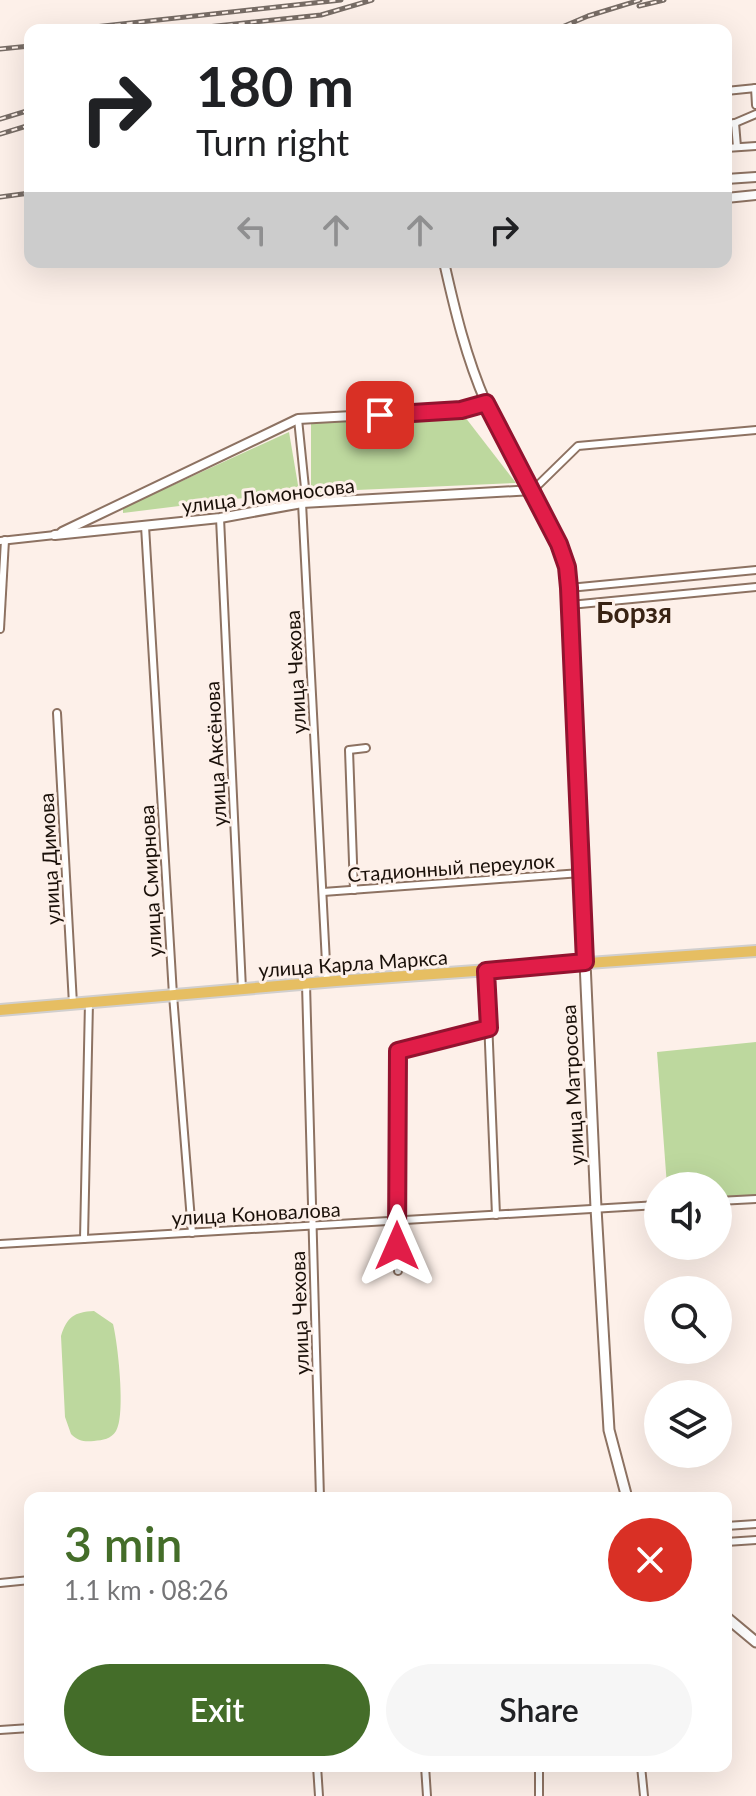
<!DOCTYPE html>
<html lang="en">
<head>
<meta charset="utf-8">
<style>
  body { margin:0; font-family:Lato,sans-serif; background:#f6f6f6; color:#202124; height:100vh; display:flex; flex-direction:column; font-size:30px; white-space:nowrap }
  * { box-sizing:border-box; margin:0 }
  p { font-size:26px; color:#757577 }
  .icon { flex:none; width:44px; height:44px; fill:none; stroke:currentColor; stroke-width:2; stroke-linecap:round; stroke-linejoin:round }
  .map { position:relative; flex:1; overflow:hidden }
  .side { position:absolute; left:24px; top:1492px; width:708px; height:280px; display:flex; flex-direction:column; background:#fff; border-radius:16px; box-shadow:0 8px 32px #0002 }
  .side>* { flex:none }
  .hud { position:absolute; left:24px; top:24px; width:708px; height:244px; border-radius:16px; box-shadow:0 8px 32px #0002; background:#fff; color:#202124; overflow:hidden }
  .tools { position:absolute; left:644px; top:1172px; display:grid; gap:16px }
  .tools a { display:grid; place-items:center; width:88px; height:88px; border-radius:50%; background:#fff; box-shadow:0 8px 32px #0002; font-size:40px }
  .pin { position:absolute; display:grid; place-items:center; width:68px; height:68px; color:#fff; margin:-34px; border-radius:16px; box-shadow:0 4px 12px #0006 }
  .me { position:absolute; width:88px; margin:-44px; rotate:0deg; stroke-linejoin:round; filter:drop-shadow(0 0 6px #0008) }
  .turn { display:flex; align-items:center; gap:28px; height:168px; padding:0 40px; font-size:36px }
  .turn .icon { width:104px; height:104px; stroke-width:2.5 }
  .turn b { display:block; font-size:56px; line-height:68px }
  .lanes { display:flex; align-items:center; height:76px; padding:0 40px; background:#0003; justify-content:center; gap:40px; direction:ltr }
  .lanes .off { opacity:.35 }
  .round { display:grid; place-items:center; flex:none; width:84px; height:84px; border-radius:42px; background:#f6f6f6 }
  .headline { display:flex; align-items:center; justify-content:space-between; height:136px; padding:0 40px }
  h1 { font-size:48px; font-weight:600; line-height:60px; color:#446d29 }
  .cta { display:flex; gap:16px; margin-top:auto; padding:16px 40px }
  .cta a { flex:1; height:92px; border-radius:48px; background:#446d29; color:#fff; font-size:32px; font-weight:600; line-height:92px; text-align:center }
  .cta a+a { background:#f6f6f6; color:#202124 }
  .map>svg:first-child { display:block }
  .green { fill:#bdd89e }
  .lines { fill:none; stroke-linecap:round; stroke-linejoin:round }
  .minor-casing { stroke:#8d7262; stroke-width:10 }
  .tertiary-casing { stroke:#8d7262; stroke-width:12 }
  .secondary-casing { stroke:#8d7262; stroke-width:13 }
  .trunk-casing { stroke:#d1cfce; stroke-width:14 }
  .minor { stroke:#fff; stroke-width:6 }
  .tertiary { stroke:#fff; stroke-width:8 }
  .secondary { stroke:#fff; stroke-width:9 }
  .trunk { stroke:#e6be62; stroke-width:10 }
  .rail-casing { stroke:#776c65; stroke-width:5 }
  .rail { stroke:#fdf0e9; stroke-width:2; stroke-dasharray:6; stroke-linecap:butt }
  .route-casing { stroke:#92132f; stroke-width:20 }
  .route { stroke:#e11d48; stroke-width:14 }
  .labels { text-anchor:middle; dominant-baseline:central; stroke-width:6; stroke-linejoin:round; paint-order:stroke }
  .street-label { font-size:20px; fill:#1a1009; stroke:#fdf0e9 }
  .district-label { font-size:28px; font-weight:bold; fill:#392314; stroke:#fdf0e9 }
</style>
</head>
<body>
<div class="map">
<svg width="756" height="1796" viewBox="0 0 756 1796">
  <rect width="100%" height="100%" fill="#fdf0e9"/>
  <g class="green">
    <polygon points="465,417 516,483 311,492 311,422"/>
    <polygon points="289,432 299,491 123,513 123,508"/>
    <polygon points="756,1042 756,1195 718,1197 718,1186 667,1186 657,1052"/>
    <path d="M94,1311L113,1324C118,1344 126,1416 116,1431C111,1439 103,1440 94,1441C84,1442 78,1441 71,1434L65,1417L61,1336C67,1317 74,1312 94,1311Z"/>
  </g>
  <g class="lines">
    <g class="minor-casing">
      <g id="minor">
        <polyline points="755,88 756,105"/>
        <polyline points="726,91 756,88"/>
        <polyline points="735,123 756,114"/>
        <polyline points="726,124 735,123 737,147"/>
        <polyline points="726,148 756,146"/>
        <polyline points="298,419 305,488 302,503 327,982"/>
        <polyline points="533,490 578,446 756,430"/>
        <polyline points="220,518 242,989"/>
        <polyline points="145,526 173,995 192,1233"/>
        <polyline points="0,541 55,535"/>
        <polyline points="569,588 756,570"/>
        <polyline points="570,605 756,587"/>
        <polyline points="0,629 5,540"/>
        <polyline points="57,713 73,1004"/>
        <polyline points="354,890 349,750 366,748"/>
        <polyline points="323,892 581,873"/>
        <polyline points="486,971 496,1215"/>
        <polyline points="306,984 320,1498"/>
        <polyline points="718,1201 756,1199"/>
        <polyline points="84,1239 89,1002"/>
        <polyline points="0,1244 658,1205"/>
        <polyline points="398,1271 398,1051 489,1028"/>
        <polyline points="726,1526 756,1524"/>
        <polyline points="726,1542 756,1540"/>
        <polyline points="0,1583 30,1580"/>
        <polyline points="0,1730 30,1728"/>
        <polyline points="317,1766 319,1796"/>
        <polyline points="425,1766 427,1796"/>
        <polyline points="641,1766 644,1796"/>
        <polyline points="539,1796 539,1766"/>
      </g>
    </g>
    <g class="tertiary-casing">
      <g id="tertiary">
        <polyline points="726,179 756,177"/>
        <polyline points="726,198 756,195"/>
        <path d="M444,262C455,311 466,357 486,403C511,459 547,508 567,567L585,962"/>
        <polyline points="62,532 298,419 461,410 486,403"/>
        <polyline points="55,535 220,518 302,503 533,490"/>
      </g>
    </g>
    <g class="secondary-casing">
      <g id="secondary">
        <polyline points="585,962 596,1208 609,1430 627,1498"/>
        <polyline points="726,1617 756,1642"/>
      </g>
    </g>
    <g class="trunk-casing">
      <polyline id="trunk" points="0,1010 336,981 756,951"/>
    </g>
    <use href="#minor" class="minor"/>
    <use href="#tertiary" class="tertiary"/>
    <use href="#secondary" class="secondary"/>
    <use href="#trunk" class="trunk"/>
    <g class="rail-casing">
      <g id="rail">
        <polyline points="639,6 664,0"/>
        <polyline points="67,30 341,0"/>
        <polyline points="179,30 321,15 372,0"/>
        <polyline points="555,30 588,16 640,0"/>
        <polyline points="0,49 30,46"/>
        <polyline points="0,119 30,110"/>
        <polyline points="0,134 30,125"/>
        <polyline points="0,197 30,193"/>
      </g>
    </g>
    <use href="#rail" class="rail"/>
  </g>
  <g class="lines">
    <g class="route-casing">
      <polyline id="route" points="380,415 461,410 486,403 559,544 567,567 569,588 585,962 486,971 489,1028 398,1051 397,1246"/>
    </g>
    <use href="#route" class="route"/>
  </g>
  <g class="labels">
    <g class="street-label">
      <text transform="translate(268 495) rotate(-7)">улица Ломоносова</text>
      <text transform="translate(295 672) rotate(-93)">улица Чехова</text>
      <text transform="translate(215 754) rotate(-93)">улица Аксёнова</text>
      <text transform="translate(49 859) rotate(-93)">улица Димова</text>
      <text transform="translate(451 867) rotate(-4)">Стадионный переулок</text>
      <text transform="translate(150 881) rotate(-93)">улица Смирнова</text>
      <text transform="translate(353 963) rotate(-4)">улица Карла Маркса</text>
      <text transform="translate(572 1085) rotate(-93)">улица Матросова</text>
      <text transform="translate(256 1213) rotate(-3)">улица Коновалова</text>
      <text transform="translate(299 1313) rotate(-92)">улица Чехова</text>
    </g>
    <g class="district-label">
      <text x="634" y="612">Борзя</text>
    </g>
  </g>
</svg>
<div class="tools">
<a><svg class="icon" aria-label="sound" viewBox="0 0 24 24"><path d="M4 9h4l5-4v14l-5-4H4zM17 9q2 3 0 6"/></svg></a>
<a><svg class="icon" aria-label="search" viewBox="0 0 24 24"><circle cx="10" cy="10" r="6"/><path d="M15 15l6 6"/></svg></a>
<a><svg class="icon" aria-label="layers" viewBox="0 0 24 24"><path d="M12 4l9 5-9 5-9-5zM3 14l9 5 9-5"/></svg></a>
</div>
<div class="pin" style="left:380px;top:415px;background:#d93025"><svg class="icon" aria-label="arrive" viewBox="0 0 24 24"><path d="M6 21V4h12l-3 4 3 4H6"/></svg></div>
<svg class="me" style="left:397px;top:1246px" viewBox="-20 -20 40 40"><path d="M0-17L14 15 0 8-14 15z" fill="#e11d48" stroke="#fff" stroke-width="4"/></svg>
<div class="hud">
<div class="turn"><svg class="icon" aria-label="right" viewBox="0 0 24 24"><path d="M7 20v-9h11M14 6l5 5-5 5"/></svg><div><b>180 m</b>Turn right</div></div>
<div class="lanes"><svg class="icon off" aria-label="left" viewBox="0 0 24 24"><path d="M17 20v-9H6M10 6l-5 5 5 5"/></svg><svg class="icon off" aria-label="ahead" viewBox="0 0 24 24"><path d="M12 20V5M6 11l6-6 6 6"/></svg><svg class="icon off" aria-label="ahead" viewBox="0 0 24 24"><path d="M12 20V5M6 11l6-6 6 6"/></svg><svg class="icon" aria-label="right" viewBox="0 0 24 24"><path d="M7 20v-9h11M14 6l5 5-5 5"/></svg></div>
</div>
<section class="side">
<div class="headline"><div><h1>3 min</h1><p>1.1 km · 08:26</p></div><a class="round" style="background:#d93025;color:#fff"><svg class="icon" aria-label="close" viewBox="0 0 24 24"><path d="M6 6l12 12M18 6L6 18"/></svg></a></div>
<div class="cta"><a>Exit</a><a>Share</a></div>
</section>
</div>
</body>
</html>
